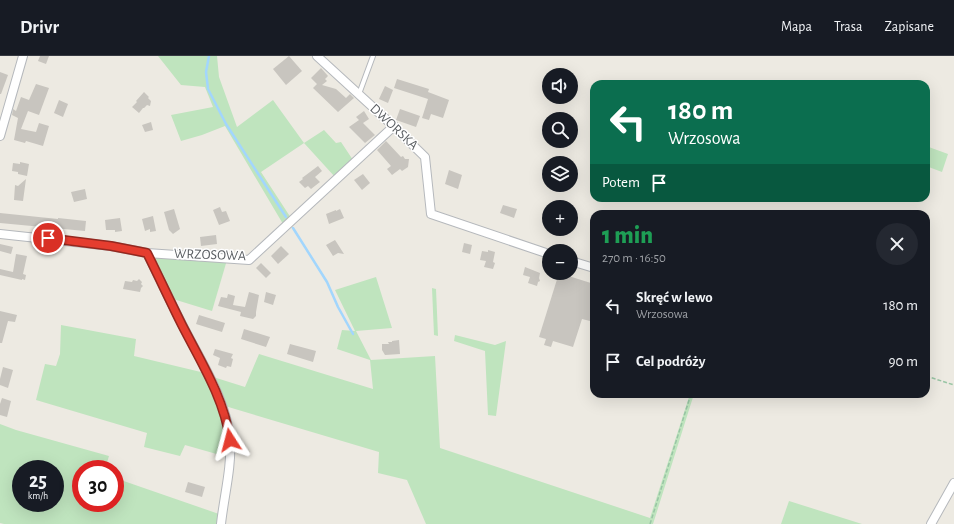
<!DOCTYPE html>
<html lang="pl">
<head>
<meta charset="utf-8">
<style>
  body { margin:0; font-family:"Alegreya Sans",sans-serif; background:#242831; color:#f1f3f6; height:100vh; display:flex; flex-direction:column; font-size:15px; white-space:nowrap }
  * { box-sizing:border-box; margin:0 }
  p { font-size:13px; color:#9ea1a6 }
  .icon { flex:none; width:22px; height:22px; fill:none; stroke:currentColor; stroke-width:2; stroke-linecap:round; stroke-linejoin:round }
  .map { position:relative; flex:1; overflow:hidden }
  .panel { position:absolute; left:590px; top:154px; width:340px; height:188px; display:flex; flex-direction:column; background:#171b24; border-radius:12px; box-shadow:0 4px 16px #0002 }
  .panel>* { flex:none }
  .guide { position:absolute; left:590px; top:24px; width:340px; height:122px; border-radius:12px; box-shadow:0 4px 16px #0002; background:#0b6e4f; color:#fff; overflow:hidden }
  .tools { position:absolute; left:542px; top:12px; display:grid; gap:8px }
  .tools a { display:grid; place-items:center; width:36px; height:36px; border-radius:50%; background:#171b24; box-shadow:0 4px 16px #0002; font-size:20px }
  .speed { position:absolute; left:12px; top:404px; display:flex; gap:8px; font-size:20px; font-weight:700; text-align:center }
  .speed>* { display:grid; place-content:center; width:52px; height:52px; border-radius:50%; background:#171b24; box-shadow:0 4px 16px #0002; line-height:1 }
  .speed small { font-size:10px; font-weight:400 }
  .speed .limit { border:6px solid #d22; background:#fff; color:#111 }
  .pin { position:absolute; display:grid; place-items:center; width:34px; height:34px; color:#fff; margin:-17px; border:2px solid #fff; border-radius:50%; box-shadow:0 1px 4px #0007 }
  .me { position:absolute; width:44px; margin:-22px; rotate:351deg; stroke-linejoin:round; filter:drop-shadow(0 0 3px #0008) }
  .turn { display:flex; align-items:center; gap:14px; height:84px; padding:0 12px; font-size:18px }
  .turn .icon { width:52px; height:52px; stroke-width:2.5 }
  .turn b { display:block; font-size:28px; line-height:34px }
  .then { display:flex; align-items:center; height:38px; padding:0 12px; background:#0003; gap:8px; font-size:15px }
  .round { display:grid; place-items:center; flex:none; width:42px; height:42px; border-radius:21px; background:#242831 }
  .head { display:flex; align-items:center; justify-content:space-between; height:68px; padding:0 12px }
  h1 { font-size:24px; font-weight:800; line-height:30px; color:#1e9e55 }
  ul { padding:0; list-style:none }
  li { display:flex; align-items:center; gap:12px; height:56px; padding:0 12px }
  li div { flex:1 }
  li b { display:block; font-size:15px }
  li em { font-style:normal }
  header { display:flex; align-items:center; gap:24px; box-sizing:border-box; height:56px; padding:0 20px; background:#171b24; border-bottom:1px solid #363941 }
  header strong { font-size:19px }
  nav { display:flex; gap:22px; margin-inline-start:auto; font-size:14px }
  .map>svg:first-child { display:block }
  .green { fill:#bfe4be; fill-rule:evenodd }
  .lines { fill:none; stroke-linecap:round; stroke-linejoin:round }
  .stream { stroke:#a2d6fd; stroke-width:2.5 }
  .building { fill:#c8c5bf }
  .lane-casing { stroke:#b5b8bc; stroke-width:6 }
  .street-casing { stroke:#b5b8bc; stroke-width:10 }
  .path { stroke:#98c5a4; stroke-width:1.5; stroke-dasharray:4 2; stroke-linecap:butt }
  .lane { stroke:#fff; stroke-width:4 }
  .street { stroke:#fff; stroke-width:8 }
  .route-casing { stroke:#95281f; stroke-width:10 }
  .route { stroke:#e53d2f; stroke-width:7 }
  .labels { text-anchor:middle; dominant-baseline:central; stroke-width:3; stroke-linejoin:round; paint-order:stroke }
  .street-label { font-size:14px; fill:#5a5e62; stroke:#fff }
</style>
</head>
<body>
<header>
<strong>Drivr</strong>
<nav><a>Mapa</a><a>Trasa</a><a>Zapisane</a></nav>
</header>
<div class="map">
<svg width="954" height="468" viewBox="0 0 954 468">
  <rect width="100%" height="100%" fill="#edeae2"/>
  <g class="green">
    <polygon points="158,0 217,0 219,21 237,71 273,44 304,87 324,74 336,87 341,86 353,104 335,121 304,87 261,116 291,162 283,168 225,70 202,79 181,85 171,59 213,51 205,31 181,29"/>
    <polygon points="926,90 948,98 942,116 926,110"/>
    <polygon points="156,198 227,204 212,255 173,243 153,202"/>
    <polygon points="376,221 392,272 356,275 371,304 435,300 440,392 650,462 690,338 694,338 653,468 426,468 407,424 378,417 379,396 225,350 210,320 245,331 259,298 373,333 370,304 337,293 342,274 355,275 335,234"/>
    <polygon points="432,232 436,233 438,280 434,279"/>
    <path d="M61,269L136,283L134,300L205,317C218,347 228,368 227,401L185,389L180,400L144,391L147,377L36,344L45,308L56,310L60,298Z"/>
    <polygon points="455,279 495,289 506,285 496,360 488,359 485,295 454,285"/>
    <path d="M0,368L16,374L109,400L105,413H81V447H115V422L219,458L218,468H4L0,467ZM21,413H55V447H21Z"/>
    <polygon points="789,445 862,468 781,468"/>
  </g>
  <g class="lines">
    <g class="stream">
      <polyline points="209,0 206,16 208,33 226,68 286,161"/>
      <polyline points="293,172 327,226 338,251 353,278"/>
    </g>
  </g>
  <g class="building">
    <polygon points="40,0 49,0 46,8 38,5"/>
    <polygon points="289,0 302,15 286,29 273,13"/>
    <polygon points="321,12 328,20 325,23 327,25 322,29 336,33 346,42 350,38 354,42 338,56 313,32 317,28 311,22"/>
    <polygon points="0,16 8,19 1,38 0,38"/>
    <polygon points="397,23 429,33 428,36 449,44 443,62 431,58 429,64 422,62 428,43 394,32"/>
    <polygon points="36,28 49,32 39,59 28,55 21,73 36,76 39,67 49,70 43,90 26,85 25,87 14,84 18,62 12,59 13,53 16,55 21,41 29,44"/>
    <polygon points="385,30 393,34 388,47 379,43"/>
    <polygon points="144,36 149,41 148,42 151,45 150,50 147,49 144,52 143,52 139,57 132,51 137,46 136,45"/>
    <polygon points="59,44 68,48 63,61 54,57"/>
    <polygon points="400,53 420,60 416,71 396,64"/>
    <polygon points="364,55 369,63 363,67 375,79 365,87 349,71 359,64 356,61"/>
    <polygon points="151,66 153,74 145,76 142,69"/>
    <polygon points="386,85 401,101 403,100 405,103 409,103 408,111 402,115 400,113 392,119 387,113 391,110 377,94"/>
    <polygon points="20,106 29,108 27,120 18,118 18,116 12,115 13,107 20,108"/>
    <polygon points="318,110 322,115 315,121 320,126 311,133 308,130 305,132 299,126 303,123 302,122"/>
    <polygon points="449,114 462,119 458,133 445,128"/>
    <polygon points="363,118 370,127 362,134 354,124"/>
    <polygon points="26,123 23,145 14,144 15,129 18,130"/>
    <polygon points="85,133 87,143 74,146 71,136"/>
    <polygon points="503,149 517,153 514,162 500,157"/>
    <polygon points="220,151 222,156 226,155 230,165 219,169 213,154"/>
    <polygon points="174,153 180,173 173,178 169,174 164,156"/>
    <polygon points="340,153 344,162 329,168 326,158 336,154 336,155"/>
    <polygon points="0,157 58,163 58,162 86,165 85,175 0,167"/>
    <polygon points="153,160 156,175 150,176 150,173 145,175 142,163"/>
    <polygon points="120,162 122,175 115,176 115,174 106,174 105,164"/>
    <polygon points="216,179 217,188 201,190 200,181"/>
    <polygon points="335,184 337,187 344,198 338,197 333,200 326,189"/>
    <polygon points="464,187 472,189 470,198 462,196"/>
    <polygon points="0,188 13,191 11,198 0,195"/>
    <polygon points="281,190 289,198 278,208 271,200"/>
    <polygon points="488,194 495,196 493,206 495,207 493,213 484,211 486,205 480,204 482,195 488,196"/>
    <polygon points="16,198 27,200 23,218 26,219 25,224 22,223 22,224 0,219 0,213 13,216"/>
    <polygon points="261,207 271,217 266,222 256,212"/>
    <polygon points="525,211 540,217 539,222 540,225 538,226 537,230 528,227 530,221 523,219"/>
    <polygon points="559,217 594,228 591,238 594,239 594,266 582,263 573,291 553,285 551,291 544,289 546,283 539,281"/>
    <polygon points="139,223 142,226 141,228 143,230 141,232 140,236 123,233 125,225 132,226 133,224 137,225"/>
    <polygon points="249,236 259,239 256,256 256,260 253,263 240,260 241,256 218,250 221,241 227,242 228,238 235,240 233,249 245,251"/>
    <polygon points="266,236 276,239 273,249 264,246"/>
    <polygon points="0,255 17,259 15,266 8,265 2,287 0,287"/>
    <polygon points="199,259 225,267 222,276 196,268"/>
    <polygon points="244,273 270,281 266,291 241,283"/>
    <polygon points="399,284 400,298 385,299 382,294 382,288 389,288 388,286 392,286 392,285"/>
    <polygon points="290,288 316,295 313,306 287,298"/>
    <polygon points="215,293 233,298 231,302 233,303 231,311 227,310 226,312 218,309 220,302 213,299"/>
    <polygon points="3,311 13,314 8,332 0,329 0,323"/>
    <polygon points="2,342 11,345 7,361 0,359 0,348"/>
    <polygon points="188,426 205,431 202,441 185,436"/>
  </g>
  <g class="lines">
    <g class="lane-casing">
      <polyline id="lane" points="359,38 373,0"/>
    </g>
    <g class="street-casing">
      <g id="street">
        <polyline points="317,0 389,66 425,101 431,158 549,198"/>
        <polyline points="0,80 23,0"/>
        <polyline points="0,178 111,190 147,197 249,204 394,70"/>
        <path d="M147,197C159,221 170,245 182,268C200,304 226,342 230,383C232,411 224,440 221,468"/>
        <polyline points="571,205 594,212"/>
        <polyline points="931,468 954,427"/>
      </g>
    </g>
    <g class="path">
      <polyline points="926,320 954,329"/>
      <polyline points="650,468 691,338"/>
    </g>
    <use href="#lane" class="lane"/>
    <use href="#street" class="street"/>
  </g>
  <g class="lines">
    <g class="route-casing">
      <path id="route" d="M48,182L111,190L147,197C159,221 170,245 182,269C201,306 224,342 230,384"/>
    </g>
    <use href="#route" class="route"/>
  </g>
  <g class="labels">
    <g class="street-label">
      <text transform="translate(394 71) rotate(43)">DWORSKA</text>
      <text transform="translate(210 199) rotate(2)">WRZOSOWA</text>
    </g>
  </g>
</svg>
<div class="tools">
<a><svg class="icon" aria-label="sound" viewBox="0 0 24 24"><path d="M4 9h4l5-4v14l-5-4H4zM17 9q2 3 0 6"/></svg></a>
<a><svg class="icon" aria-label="search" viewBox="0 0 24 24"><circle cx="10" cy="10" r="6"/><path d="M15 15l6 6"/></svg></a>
<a><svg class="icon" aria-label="layers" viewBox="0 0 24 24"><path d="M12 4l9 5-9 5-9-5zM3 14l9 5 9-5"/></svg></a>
<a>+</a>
<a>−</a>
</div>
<div class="speed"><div>25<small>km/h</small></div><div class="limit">30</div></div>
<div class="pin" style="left:48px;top:182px;background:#d93025"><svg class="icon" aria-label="arrive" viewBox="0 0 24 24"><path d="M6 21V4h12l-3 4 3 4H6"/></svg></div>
<svg class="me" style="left:230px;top:384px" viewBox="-20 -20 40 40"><path d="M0-17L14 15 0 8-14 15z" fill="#e53d2f" stroke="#fff" stroke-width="4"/></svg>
<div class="guide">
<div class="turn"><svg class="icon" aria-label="left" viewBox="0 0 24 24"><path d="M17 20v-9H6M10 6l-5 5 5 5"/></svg><div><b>180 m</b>Wrzosowa</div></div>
<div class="then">Potem<svg class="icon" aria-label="arrive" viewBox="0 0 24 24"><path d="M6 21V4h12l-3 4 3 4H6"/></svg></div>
</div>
<section class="panel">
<div class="head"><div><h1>1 min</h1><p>270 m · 16:50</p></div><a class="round"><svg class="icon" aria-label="close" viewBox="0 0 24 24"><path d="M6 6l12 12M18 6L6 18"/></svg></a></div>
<ul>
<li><svg class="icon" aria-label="left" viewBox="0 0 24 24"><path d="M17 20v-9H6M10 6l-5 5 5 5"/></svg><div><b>Skręć w lewo</b><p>Wrzosowa</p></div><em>180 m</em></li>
<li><svg class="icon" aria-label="arrive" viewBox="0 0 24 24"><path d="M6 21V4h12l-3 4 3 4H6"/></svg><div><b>Cel podróży</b></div><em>90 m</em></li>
</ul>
</section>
</div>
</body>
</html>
